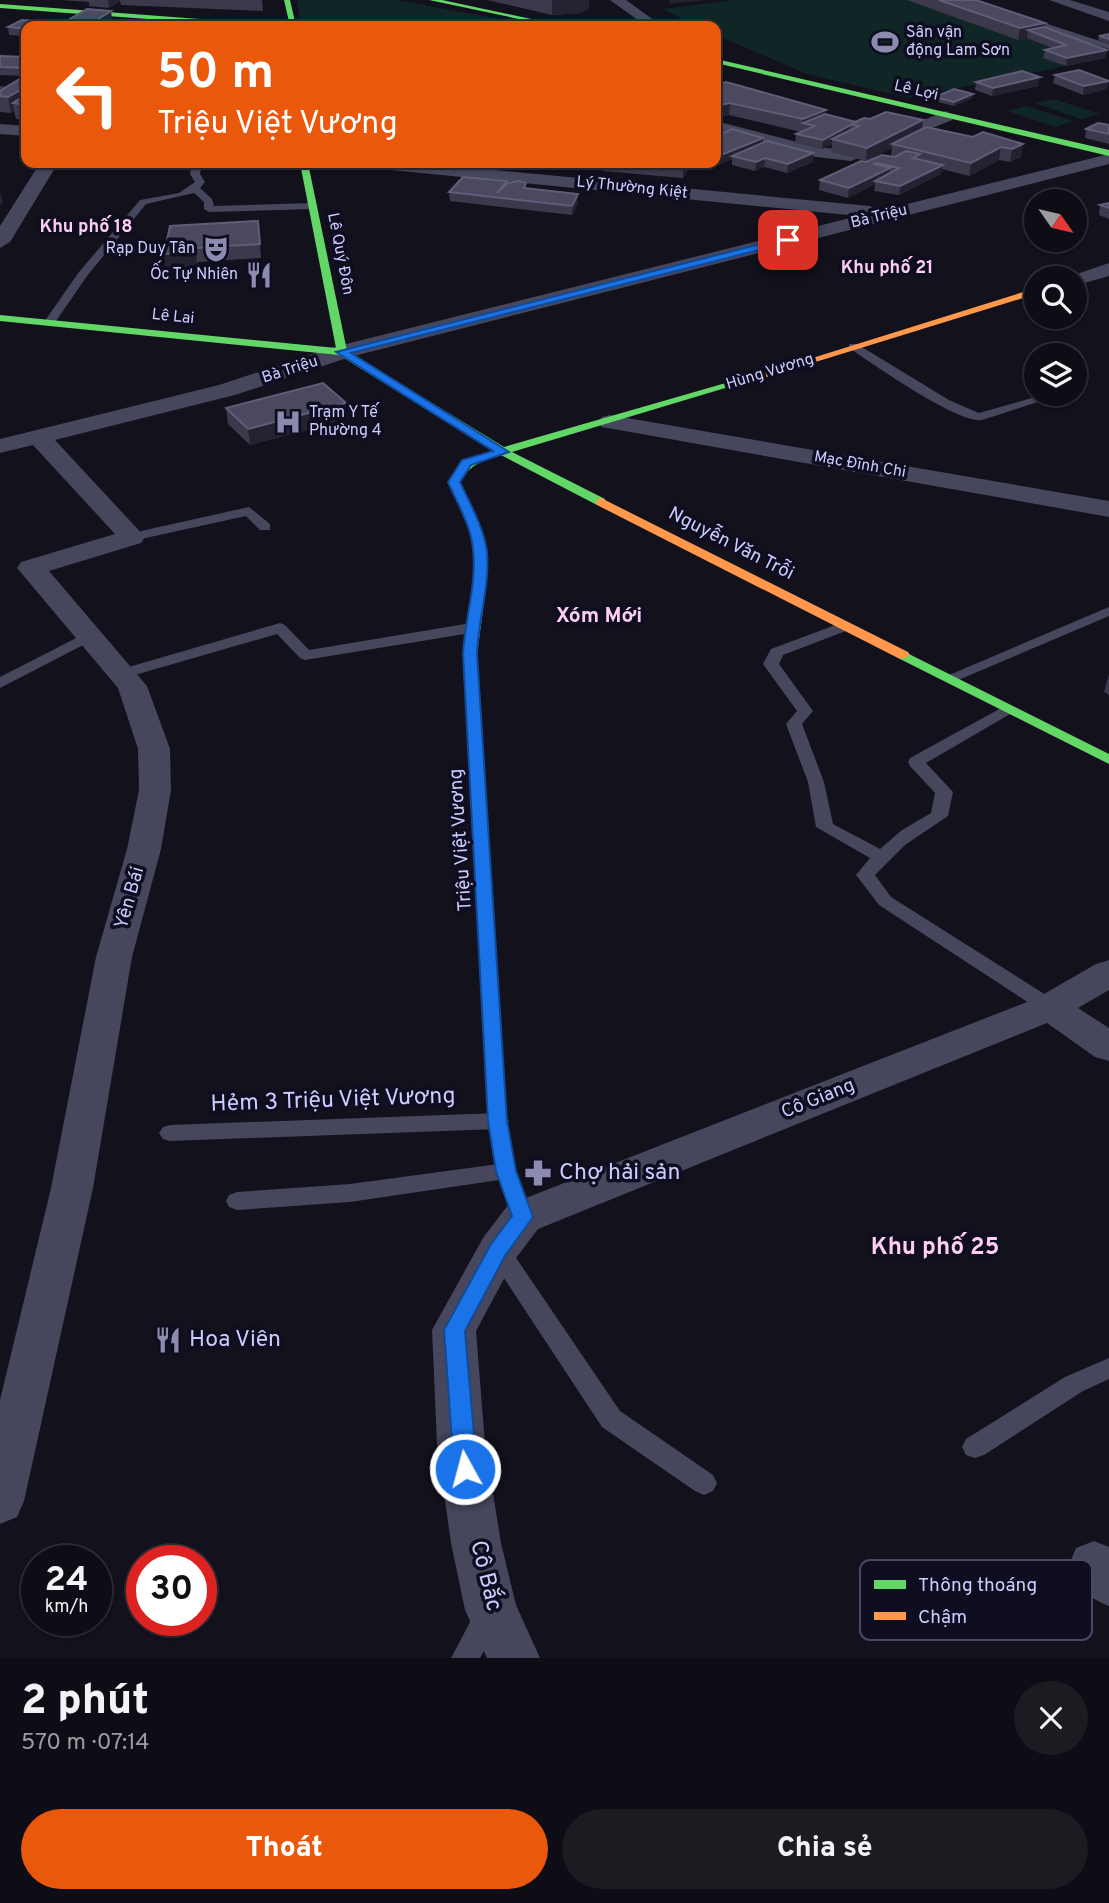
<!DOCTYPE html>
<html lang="vi">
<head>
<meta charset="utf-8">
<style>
  body { margin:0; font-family:Overpass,sans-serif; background:#1c1b22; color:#f1f3f6; height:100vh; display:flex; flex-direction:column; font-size:26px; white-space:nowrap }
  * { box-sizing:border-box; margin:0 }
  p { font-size:23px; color:#9b9ca0 }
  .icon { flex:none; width:38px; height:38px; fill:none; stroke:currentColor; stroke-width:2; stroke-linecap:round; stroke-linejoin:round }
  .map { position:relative; height:1658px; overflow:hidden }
  .sheet { display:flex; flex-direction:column; background:#0e0d15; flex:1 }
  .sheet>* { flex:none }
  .guide { position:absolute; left:21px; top:21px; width:700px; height:147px; border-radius:14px; box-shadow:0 2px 5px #0004,0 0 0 2px #2e2d34; background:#ea580c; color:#fff; overflow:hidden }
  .needle { width:46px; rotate:124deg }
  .buttons { position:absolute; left:1024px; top:189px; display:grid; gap:14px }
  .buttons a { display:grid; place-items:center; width:63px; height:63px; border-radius:50%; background:#0e0d15; box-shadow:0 2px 5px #0004,0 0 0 2px #2e2d34; font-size:35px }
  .speed { position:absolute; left:21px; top:1545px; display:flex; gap:14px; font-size:35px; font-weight:700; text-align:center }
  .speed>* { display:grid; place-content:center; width:91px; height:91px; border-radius:50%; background:#0e0d15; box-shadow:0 2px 5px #0004,0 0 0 2px #2e2d34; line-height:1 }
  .speed small { font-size:18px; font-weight:400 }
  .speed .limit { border:10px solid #d22; background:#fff; color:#111 }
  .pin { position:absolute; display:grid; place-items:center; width:60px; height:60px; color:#fff; margin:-30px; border-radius:14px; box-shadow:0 4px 10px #0006 }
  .me { position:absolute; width:77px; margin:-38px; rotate:353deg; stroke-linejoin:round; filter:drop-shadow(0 0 5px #0008) }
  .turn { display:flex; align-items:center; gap:24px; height:147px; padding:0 21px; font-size:32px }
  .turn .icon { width:91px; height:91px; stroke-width:2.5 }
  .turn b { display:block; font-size:49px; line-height:60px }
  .round { display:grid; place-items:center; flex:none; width:74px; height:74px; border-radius:37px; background:#1c1b22 }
  .summary { display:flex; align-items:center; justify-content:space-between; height:119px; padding:0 21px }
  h1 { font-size:42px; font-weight:800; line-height:52px }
  .action { display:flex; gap:14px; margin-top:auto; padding:14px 21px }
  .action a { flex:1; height:80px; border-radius:42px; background:#ea580c; color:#fff; font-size:28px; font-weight:800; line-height:80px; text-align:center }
  .action a+a { background:#1c1b22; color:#f1f3f6 }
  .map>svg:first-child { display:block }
  .green { fill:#102626 }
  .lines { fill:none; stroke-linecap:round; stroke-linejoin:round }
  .lane { fill:#46465c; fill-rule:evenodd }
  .street { fill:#46465c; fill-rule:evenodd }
  .fast { fill:#63d668; fill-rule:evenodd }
  .slow { fill:#ff974d; fill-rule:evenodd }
  .wall { fill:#3b394b }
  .shaded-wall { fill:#242230 }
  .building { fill:#4b495f; stroke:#5f5d78; stroke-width:2 }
  .route { fill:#1a73e8; stroke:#114b97; stroke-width:2 }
  .labels { text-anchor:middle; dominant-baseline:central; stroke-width:7; stroke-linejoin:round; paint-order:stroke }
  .far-poi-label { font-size:16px; fill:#ceccfe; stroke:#0f0d20; text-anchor:start }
  .far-street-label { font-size:16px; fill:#ceccfe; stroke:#0f0d20 }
  .far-neighbourhood-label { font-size:18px; font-weight:bold; fill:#fecef0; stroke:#0f0d20 }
  .street-label { font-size:19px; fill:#ceccfe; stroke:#0f0d20 }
  .neighbourhood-label { font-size:21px; font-weight:bold; fill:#fecef0; stroke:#0f0d20 }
  .near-street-label { font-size:23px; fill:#ceccfe; stroke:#0f0d20 }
  .near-poi-label { font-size:23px; fill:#ceccfe; stroke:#0f0d20; text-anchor:start }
  .near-neighbourhood-label { font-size:24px; font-weight:bold; fill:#fecef0; stroke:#0f0d20 }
  .key { fill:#0f0d20; stroke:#484663; stroke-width:2 }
  .key-label { font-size:19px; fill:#ceccfe }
</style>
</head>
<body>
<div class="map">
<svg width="1109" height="1658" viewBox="0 0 1109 1658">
  <rect width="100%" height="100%" fill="#12111c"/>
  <g class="green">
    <polygon points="297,0 396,0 538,26 301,26"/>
    <polygon points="733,0 942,0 1105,58 909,98 807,74 716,35 716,26 696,26 663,9"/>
    <polygon points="1054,99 1100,114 1081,119 1035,103"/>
    <polygon points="1026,106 1074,121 1055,127 1007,111"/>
  </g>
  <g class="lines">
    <g class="lane">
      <polygon points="1023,16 1109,44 1109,49 1020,20"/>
      <polygon points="192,163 202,163 200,174 205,182 200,188 212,199 214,206 313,203 318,206 313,209 209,212 204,209 204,202 194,193 146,204 87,276 54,324 46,324 44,322 79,272 140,200 179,193 195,182 190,174"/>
      <path d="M849,344H857L949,400L979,413L1032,398L1038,402L982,420C958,424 873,364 849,348Z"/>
      <polygon points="249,507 270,524 270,530 260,530 246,516 132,541 125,537 132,533"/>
      <polygon points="1109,607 1109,616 956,681 950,683 942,678"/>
      <polygon points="846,621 854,626 851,629 783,655 779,664 813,711 802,724 824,782 833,824 880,849 902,830 931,813 935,793 910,766 908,762 910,758 1003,707 1015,707 1017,710 926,763 953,792 948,816 905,845 875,875 891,897 1057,1002 1060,1007 1057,1012 1043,1012 879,905 856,875 870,858 816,827 808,782 786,724 797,711 763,664 771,649"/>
      <polygon points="280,623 285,625 309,650 471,623 479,628 471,633 305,660 300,658 277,634 121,679 113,674 115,671"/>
      <polygon points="88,632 93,634 96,637 93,640 0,688 0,677"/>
      <polygon points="498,1113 505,1115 509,1121 505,1127 498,1129 170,1141 163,1139 159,1133 163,1127 170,1125"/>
      <polygon points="506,1163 514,1165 517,1171 514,1177 506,1179 350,1202 237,1210 229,1207 226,1201 229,1195 237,1192 350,1184"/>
      <polygon points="498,1241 506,1243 620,1411 713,1475 717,1483 713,1491 704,1495 695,1491 602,1427 490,1257 487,1250 490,1243"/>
      <polygon points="1109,1358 1109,1379 1083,1391 984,1455 975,1458 966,1455 962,1447 966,1439 1065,1377"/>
      <polygon points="488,1603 498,1607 502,1616 480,1658 451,1658 478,1607"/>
    </g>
    <g class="street">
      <polygon points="610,0 626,0 662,26 646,26"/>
      <polygon points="1049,0 1070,0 1109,12 1109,21"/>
      <polygon points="946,111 954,116 952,120 851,161 816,157 716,131 716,121 816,147 849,150"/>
      <polygon points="0,124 26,126 26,136 0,134"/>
      <polygon points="1109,154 1109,164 350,357 235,395 55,440 145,537 141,543 49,571 147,686 170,749 171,790 161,849 132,957 93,1188 24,1501 17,1517 0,1524 0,1400 51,1188 96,957 127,849 139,790 138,749 118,688 17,568 21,562 115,534 33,445 0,453 0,439 219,385 334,347 858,216 370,168 361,163 422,163 870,206 879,211"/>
      <polygon points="40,163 58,163 10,242 0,248 0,226"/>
      <polygon points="1109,263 1109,276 1074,286 1074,278 1065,278"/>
      <polygon points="610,415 1109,501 1109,517 602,427 598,422 602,417"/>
      <polygon points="1109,960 1109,990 1078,1008 1109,1028 1109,1061 1095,1057 1047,1023 538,1229 513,1262 476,1331 485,1444 501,1543 516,1605 540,1658 487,1658 465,1610 451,1543 437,1444 432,1330 483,1238 508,1205 1037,998 1096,964"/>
      <path d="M1094,1541L1109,1547V1606C1087,1598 1078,1586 1069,1565L1076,1548Z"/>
    </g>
    <g class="fast">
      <polygon points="284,0 290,0 296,26 290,26"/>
      <polygon points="429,0 442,0 564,26 552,26"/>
      <polygon points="0,4 266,24 269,26 242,26 0,8"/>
      <polygon points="716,59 1109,150 1109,156 716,63"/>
      <path d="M300,163H308L347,351L504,447L743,378L752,380L512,452L605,499V505H597L501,455C484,460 469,465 460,482L481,529L486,551L487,580L477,654L492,884L484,889L476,884L463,654L473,580L474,551L469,529L448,482C458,463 472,456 493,451L339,355L0,321V315L336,348Z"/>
      <polygon points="903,651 1109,754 1109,764 898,658 896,655"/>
    </g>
    <g class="slow">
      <polygon points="1036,288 1036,294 751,382 742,380"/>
      <polygon points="601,498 908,652 910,655 903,659 898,658 597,505 597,499"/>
      <polygon points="484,879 492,884 507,1121 516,1171 533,1217 530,1223 523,1225 516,1223 513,1217 496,1171 489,1121 476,884"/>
    </g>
  </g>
  <g class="wall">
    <polygon points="60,0 262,0 263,11 121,5 120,1 109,8 89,6 89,2"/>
    <polygon points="487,0 589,0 589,8 581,13 552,15"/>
    <polygon points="907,0 976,0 1045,23 1044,27 1107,50 1105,58 1066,66 1043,58 1045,50 1052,48 1027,38 1018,40"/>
    <polygon points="53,22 54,26 26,26 26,36 9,35 8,27"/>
    <polygon points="1109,34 1109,44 1098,40 1099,36"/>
    <polygon points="0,56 26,57 26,120 16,119 14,111 11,113 0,112 0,86 7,87 25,76 0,75"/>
    <polygon points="1055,75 1109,81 1107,89 1083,95 1053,83"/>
    <polygon points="976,82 1038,86 992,96 975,90"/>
    <polygon points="716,86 856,122 870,119 923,120 922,129 973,137 1023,144 1021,157 1010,162 999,160 969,176 942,169 941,174 899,195 874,191 875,184 848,198 819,190 820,180 866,162 891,157 892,148 866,161 831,152 832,144 822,149 795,143 796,134 801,132 729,115 716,119"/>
    <polygon points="935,97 973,98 954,106 934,101"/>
    <polygon points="1109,125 1109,144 1085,138 1086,129"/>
    <polygon points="716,130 724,133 763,138 763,143 813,162 787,173 764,167 755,171 732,165 732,159 716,166 699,163 716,163"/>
    <polygon points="550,163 588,163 585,169 550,167"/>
    <polygon points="604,163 687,163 689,168 683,178 603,171"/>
    <polygon points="507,184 526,188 578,203 572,215 450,201 449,192"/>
    <polygon points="1109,203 1109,219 1099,215 1100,205"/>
    <polygon points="258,221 261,258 198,262 197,266 166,269 164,254"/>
    <polygon points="226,408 348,419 250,445 228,424"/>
    <polygon points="1109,674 1109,695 1104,692"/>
  </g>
  <g class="shaded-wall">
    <polygon points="108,0 120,0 120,1 109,8"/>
    <polygon points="552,0 589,0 589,8 581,13 552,15"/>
    <polygon points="669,0 707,0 669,4"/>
    <polygon points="111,11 113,26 87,26"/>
    <polygon points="1045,23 1043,35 1028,30 1027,38 1018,40 1020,28"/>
    <polygon points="1107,50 1105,58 1066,66 1067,58"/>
    <polygon points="1040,77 1038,86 992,96 993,88"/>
    <polygon points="1109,81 1107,89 1083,95 1084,86"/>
    <polygon points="26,87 26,104 13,103 14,111 11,113 8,97"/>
    <polygon points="973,94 973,98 954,106 954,102"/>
    <polygon points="730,103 729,115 716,119 716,106"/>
    <polygon points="826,110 825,123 803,123 803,119"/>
    <polygon points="923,120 921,133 892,144 892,148 866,161 867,148"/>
    <polygon points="850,126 849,134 832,139 832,144 822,149 823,140"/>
    <polygon points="763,138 763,147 732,156 732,159 716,166 716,157"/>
    <polygon points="1023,144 1021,157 1010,162 1012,149"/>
    <polygon points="1001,147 999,160 969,176 971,163"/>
    <polygon points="813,153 813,162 787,173 788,164"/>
    <polygon points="765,158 764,167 755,171 756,162"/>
    <polygon points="687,163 689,163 689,168 683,178 683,169"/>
    <polygon points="943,165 941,174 899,195 900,186"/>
    <polygon points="890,168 889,178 875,181 875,184 848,198 849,188"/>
    <polygon points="1,193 3,203 0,206 0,194"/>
    <polygon points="578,194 578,203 572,215 572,206"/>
    <polygon points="196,248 197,266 166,269 164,254"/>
    <polygon points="346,403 348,419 250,445 248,429"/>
  </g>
  <g class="building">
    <polygon points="939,0 976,0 1045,23 1020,28"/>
    <polygon points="87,9 111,11 87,26 58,26"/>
    <polygon points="22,20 53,22 46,26 26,26 26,29 8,27"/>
    <polygon points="1044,27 1107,50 1067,58 1045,50 1066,45 1028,30"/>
    <polygon points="1109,34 1109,39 1099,36"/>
    <polygon points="0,56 26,57 26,68 0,67"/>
    <polygon points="1079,70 1109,81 1084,86 1055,75"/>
    <polygon points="1022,71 1040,77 993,88 976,82"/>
    <polygon points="26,75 26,87 8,97 0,96 0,91"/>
    <polygon points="726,82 826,110 803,119 730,103 716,106 716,86"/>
    <polygon points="954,89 973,94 954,102 935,97"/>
    <polygon points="26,95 26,105 13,103"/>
    <polygon points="886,112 923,120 867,148 832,139 859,126 850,124 864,118 870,119"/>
    <polygon points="825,114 856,122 823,140 796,134 815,126 803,123"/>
    <polygon points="1098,123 1109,125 1109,134 1086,129"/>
    <polygon points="926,127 973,137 983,132 1023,144 1012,149 1001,147 971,163 892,144"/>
    <polygon points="732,129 763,138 716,157 716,130 724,133"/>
    <polygon points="767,141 813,153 788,164 765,158 756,162 732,156"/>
    <polygon points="906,151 920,154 913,158 943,165 900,186 875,181 899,168 877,163 873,164 890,168 849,188 820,180 861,161 866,162 882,155 895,157"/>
    <polygon points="613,163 687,163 683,169"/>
    <polygon points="463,177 507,181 497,193 508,183 519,181 526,183 524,188 578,194 572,206 449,192"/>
    <polygon points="1109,203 1109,208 1100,205"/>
    <polygon points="258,221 260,244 196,248 196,252 164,254 170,226"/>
    <polygon points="323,383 346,403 248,429 226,408"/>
  </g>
  <path class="route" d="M788,237L791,242L351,353L509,452L471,465L460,482C470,504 484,528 487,552C490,586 478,620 477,654L507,1121L516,1171L533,1217L505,1256L465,1331L477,1469L473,1476L465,1479L457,1476L454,1469L444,1330L491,1244L512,1216L496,1171L488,1121L463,654C465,615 480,576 471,537C467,518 455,499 448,482L462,460L493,451L336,352Z"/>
  <defs>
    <g id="stadium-bare" transform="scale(2.1)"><path d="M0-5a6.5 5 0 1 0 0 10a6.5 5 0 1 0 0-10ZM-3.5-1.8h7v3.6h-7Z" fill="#8c8baf" stroke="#0f0d20" stroke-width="2.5" paint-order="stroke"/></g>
    <g id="theatre-bare" transform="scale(2.1)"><path d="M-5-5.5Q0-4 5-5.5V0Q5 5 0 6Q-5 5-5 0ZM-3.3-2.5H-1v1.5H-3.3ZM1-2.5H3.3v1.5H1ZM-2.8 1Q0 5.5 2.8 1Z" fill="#8c8baf" stroke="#0f0d20" stroke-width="2.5" paint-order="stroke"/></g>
    <g id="restaurant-bare" transform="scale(2.1)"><path d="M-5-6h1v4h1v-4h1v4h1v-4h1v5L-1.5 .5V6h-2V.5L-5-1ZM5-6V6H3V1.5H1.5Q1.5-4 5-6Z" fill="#8c8baf" stroke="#0f0d20" stroke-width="2.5" paint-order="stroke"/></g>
    <g id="hospital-bare" transform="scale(2.1)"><path d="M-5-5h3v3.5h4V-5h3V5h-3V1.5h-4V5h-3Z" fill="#8c8baf" stroke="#0f0d20" stroke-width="2.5" paint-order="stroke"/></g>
    <g id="pharmacy-bare" transform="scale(2.1)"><path d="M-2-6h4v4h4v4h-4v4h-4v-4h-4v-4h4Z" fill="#8c8baf" stroke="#0f0d20" stroke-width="2.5" paint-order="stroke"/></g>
  </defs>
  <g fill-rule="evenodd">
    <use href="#stadium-bare" x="885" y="42"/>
    <use href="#theatre-bare" x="216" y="249"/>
    <use href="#restaurant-bare" x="259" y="275"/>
    <use href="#hospital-bare" x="288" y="422"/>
    <use href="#pharmacy-bare" x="538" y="1173"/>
    <use href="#restaurant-bare" x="168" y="1340"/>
  </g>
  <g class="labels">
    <g class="far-poi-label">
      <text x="906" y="33">Sân vận<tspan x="906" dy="18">động Lam Sơn</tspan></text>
      <text x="195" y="249" text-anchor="end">Rạp Duy Tân</text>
      <text x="238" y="275" text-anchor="end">Ốc Tự Nhiên</text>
      <text x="309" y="413">Trạm Y Tế<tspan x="309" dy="18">Phường 4</tspan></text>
    </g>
    <g class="far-street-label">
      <text transform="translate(916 91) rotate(13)">Lê Lợi</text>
      <text transform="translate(632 188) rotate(6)">Lý Thường Kiệt</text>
      <text transform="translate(879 217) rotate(-14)">Bà Triệu</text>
      <text transform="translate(340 254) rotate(79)">Lê Quý Đôn</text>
      <text transform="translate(173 317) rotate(6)">Lê Lai</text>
      <text transform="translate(290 370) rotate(-18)">Bà Triệu</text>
      <text transform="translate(770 372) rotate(-17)">Hùng Vương</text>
      <text transform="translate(860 465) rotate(10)">Mạc Đĩnh Chi</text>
    </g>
    <g class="far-neighbourhood-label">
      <text x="86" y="227">Khu phố 18</text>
      <text x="887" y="268">Khu phố 21</text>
    </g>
    <g class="street-label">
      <text transform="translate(731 544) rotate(27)">Nguyễn Văn Trỗi</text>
      <text transform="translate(461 840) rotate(-94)">Triệu Việt Vương</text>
      <text transform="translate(130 898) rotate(-74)">Yên Bái</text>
      <text transform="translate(818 1099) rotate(-22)">Cô Giang</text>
    </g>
    <g class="neighbourhood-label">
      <text x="599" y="616">Xóm Mới</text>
    </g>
    <g class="near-street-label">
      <text transform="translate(333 1101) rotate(-2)">Hẻm 3 Triệu Việt Vương</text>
      <text transform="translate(485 1576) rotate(76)">Cô Bắc</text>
    </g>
    <g class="near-poi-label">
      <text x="559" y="1173">Chợ hải sản</text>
      <text x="189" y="1340">Hoa Viên</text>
    </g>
    <g class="near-neighbourhood-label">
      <text x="935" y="1248">Khu phố 25</text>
    </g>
  </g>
  <rect x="860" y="1560" width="232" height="80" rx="10" class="key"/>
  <rect x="874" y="1580" width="32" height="9" fill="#63d668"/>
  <rect x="874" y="1612" width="32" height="8" fill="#ff974d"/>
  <g class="key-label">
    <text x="918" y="1591">Thông thoáng</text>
    <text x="918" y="1623">Chậm</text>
  </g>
</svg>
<div class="buttons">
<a><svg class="needle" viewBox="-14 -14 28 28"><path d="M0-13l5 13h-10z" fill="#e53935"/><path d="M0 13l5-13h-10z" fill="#9b9ca0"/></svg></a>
<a><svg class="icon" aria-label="search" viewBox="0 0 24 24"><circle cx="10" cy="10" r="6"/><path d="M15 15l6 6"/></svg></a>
<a><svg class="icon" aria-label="layers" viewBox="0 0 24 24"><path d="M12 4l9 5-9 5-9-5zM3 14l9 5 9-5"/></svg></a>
</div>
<div class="speed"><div>24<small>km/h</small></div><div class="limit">30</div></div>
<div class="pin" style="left:788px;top:240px;background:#d93025"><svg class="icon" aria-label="arrive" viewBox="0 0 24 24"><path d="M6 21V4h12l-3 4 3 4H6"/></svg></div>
<svg class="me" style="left:465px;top:1469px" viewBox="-20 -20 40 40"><circle r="17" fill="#1a73e8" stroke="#fff" stroke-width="3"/><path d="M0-11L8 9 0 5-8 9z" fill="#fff"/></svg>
<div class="guide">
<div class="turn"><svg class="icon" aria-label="left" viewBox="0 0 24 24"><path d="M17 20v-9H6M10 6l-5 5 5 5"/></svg><div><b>50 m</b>Triệu Việt Vương</div></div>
</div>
</div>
<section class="sheet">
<div class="summary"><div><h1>2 phút</h1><p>570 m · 07:14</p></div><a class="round"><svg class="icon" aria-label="close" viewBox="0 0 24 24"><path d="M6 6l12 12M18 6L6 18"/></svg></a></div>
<div class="action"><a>Thoát</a><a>Chia sẻ</a></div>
</section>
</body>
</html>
